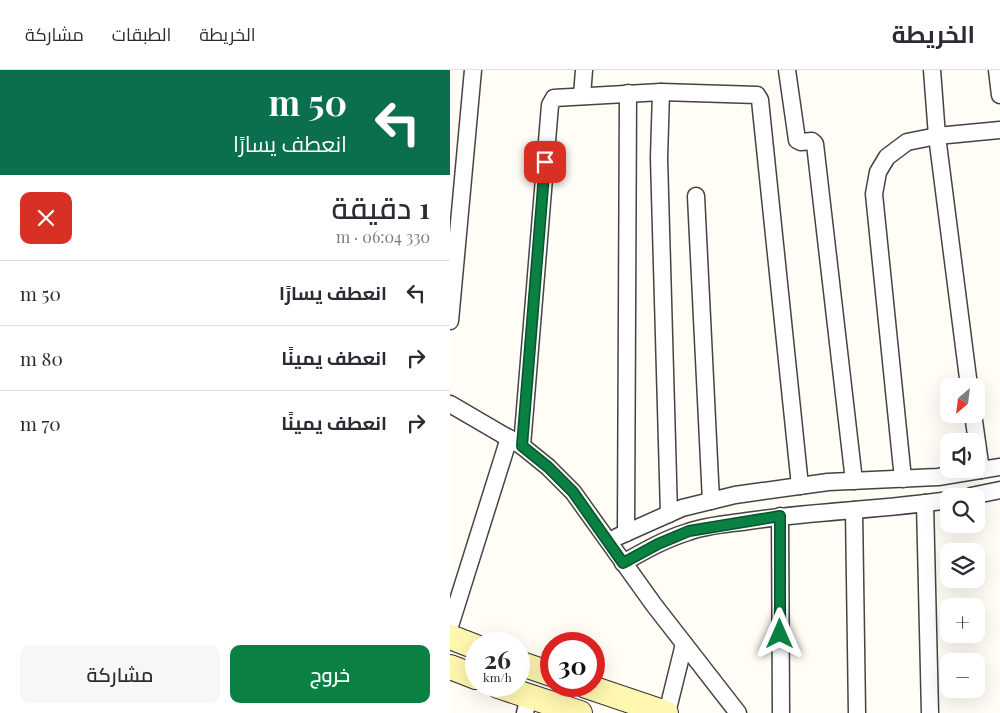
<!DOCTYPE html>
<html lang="ar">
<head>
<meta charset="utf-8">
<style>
  body { margin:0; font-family:"Playfair Display",Cairo,serif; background:#f7f7f7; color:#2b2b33; direction:rtl; height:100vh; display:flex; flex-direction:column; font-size:19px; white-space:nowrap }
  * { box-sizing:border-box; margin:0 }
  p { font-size:16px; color:#7c7c81 }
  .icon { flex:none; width:28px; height:28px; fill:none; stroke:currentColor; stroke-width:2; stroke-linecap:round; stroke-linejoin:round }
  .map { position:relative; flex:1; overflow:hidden; direction:ltr }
  .sheet { display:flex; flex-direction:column; background:#fff; width:450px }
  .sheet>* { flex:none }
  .guide { background:#0b6e4f; color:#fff; overflow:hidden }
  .needle { width:32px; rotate:208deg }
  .buttons { position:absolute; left:490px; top:308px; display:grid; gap:10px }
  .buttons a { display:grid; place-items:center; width:45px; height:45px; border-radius:10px; background:#fff; box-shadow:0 5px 20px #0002; font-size:25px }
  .speed { position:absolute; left:15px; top:562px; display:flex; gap:10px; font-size:25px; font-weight:700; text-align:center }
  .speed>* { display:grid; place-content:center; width:65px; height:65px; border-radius:50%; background:#fff; box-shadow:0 5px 20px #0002; line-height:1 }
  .speed small { font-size:12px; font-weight:400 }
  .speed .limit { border:8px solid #d22; background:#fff; color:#111 }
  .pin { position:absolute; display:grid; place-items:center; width:42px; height:42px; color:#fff; margin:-21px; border-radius:10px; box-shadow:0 2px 8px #0006 }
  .me { position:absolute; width:55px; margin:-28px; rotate:0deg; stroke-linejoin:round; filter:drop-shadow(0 0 4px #0008) }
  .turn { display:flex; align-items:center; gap:18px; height:105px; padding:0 20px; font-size:22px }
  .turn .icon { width:65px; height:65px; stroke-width:2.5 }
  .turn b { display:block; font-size:35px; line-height:42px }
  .round { display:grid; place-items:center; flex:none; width:52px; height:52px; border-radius:10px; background:#f7f7f7 }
  .summary { display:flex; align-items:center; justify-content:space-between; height:85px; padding:0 20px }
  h1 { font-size:30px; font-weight:600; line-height:38px }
  .primary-button { display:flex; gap:10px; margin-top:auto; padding:10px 20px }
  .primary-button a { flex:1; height:58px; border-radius:10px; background:#0b8043; color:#fff; font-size:20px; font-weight:600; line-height:58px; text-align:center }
  .primary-button a+a { background:#f7f7f7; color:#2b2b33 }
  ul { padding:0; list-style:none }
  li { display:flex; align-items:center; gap:15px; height:65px; padding:0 20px; border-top:1px solid #e1e1e2 }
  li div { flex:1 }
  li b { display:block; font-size:19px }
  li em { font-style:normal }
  header { display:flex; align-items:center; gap:30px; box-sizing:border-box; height:70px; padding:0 25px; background:#fff; border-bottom:1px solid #e1e1e2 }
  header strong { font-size:24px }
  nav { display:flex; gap:28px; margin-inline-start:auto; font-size:18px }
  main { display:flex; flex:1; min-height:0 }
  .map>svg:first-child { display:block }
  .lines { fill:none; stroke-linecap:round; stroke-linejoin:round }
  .minor-casing { stroke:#444; stroke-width:19 }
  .secondary-casing { stroke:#333; stroke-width:26 }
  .minor { stroke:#fff; stroke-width:16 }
  .secondary { stroke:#fff6b0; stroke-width:24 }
  .route-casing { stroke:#07532c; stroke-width:12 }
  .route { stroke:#0b8043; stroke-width:9 }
</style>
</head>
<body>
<header>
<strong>الخريطة</strong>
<nav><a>الخريطة</a><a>الطبقات</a><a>مشاركة</a></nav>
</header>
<main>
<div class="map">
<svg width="550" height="643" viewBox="0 0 550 643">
  <rect width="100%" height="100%" fill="#fffdf5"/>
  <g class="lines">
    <g class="minor-casing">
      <g id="minor">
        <polyline points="337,0 347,70 351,72 362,71 365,74 404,411"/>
        <polyline points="482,0 487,66 519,316"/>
        <polyline points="547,0 550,25"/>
        <polyline points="211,22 209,88 219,444"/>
        <polyline points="132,26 134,0"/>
        <polyline points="246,126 261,431"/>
        <polyline points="0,251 23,0"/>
        <polyline points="0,334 72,376 98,397 123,422 204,535 288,643"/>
        <polyline points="523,344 531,400"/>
        <polyline points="72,376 100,35 104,28 211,22 307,25 310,30 350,416"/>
        <polyline points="453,409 424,124 428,102 437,87 457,72 487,66 550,60"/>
        <polyline points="521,426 550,420"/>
        <polyline points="475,433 480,643"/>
        <polyline points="404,440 407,643"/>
        <polyline points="330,446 331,643"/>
        <polyline points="176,463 178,23"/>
        <polyline points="167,467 232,438 285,425 378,412 488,407 550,397"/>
        <path d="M173,493C194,481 215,469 238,462C257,455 279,454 298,451C365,441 432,440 499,430"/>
        <polyline points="0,556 59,368"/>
        <polyline points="75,643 79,626"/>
        <polyline points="217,643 234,574"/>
      </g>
    </g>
    <g class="secondary-casing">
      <g id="secondary">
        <polyline points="0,567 26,577"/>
        <polyline points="69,593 101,604"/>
        <polyline points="0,597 26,607"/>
        <polyline points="48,616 130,643"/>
        <polyline points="136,616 216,643"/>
      </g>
    </g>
    <use href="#minor" class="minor"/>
    <use href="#secondary" class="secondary"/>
  </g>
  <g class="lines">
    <g class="route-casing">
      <polyline id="route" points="95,92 72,376 98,397 123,422 173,493 208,474 239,461 330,446 330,564"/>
    </g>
    <use href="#route" class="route"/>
  </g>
</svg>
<div class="buttons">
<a><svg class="needle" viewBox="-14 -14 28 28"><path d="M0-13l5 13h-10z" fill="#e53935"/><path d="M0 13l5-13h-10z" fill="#7c7c81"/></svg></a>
<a><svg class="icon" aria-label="sound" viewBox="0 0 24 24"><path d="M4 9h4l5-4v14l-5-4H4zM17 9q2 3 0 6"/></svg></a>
<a><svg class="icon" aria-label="search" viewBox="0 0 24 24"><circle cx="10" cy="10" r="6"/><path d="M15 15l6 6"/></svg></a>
<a><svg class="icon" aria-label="layers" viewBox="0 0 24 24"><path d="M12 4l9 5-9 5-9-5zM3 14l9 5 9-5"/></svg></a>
<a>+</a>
<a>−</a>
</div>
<div class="speed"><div>26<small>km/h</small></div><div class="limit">30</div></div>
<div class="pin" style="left:95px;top:92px;background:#d93025"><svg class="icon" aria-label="arrive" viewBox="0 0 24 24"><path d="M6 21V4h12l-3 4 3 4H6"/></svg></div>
<svg class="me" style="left:330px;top:564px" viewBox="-20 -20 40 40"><path d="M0-17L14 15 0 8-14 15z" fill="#0b8043" stroke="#fff" stroke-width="4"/></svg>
</div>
<section class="sheet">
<div class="guide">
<div class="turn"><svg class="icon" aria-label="left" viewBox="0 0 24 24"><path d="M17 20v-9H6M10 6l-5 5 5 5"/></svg><div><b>50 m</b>انعطف يسارًا</div></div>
</div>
<div class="summary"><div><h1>1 دقيقة</h1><p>330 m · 06:04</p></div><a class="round" style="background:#d93025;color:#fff"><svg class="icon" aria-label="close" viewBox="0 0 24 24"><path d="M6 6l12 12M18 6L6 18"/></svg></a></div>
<ul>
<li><svg class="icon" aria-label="left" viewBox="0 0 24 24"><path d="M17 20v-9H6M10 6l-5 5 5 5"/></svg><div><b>انعطف يسارًا</b></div><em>50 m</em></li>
<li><svg class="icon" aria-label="right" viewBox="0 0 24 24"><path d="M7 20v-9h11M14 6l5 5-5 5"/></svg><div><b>انعطف يمينًا</b></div><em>80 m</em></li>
<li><svg class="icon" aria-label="right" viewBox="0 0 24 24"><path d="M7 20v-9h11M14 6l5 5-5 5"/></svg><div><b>انعطف يمينًا</b></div><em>70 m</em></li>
</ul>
<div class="primary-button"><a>خروج</a><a>مشاركة</a></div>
</section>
</main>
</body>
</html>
